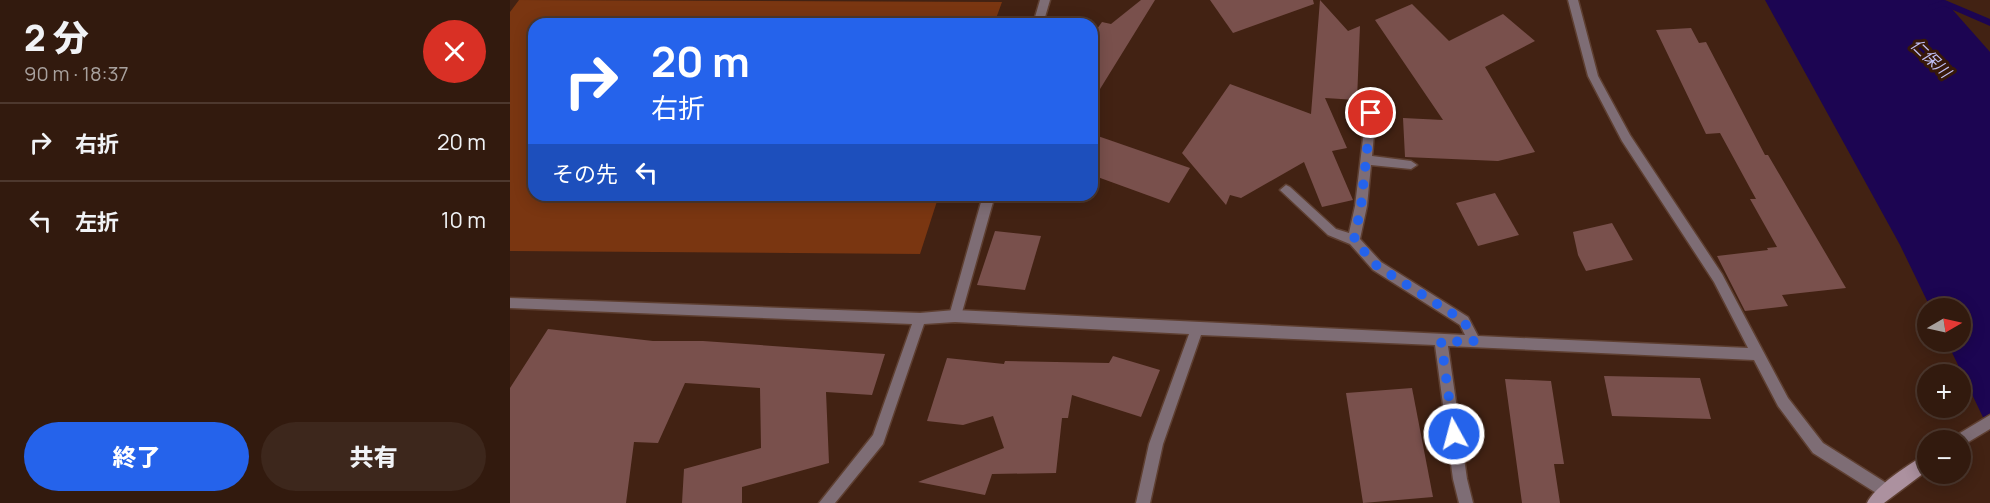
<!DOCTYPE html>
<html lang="ja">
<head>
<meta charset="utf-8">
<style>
  body { margin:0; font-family:Manrope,"Noto Sans JP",sans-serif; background:#3d271c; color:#f1f3f6; height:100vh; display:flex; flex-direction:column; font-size:22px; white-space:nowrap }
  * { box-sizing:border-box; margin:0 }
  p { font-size:20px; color:#a8a19e }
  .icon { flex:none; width:33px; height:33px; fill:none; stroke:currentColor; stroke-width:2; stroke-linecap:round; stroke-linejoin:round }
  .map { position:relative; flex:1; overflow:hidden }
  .details { display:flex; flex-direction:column; background:#321a0e; width:510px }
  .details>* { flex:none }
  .top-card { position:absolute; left:18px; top:18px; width:570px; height:183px; border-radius:18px; box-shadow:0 3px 15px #0003,0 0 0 2px #4d382e; background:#2563eb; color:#fff; overflow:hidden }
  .needle { width:39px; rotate:81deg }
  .fabs { position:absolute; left:1407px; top:298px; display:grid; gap:12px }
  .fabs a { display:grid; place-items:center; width:54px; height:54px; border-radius:50%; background:#321a0e; box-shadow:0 3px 15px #0003,0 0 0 2px #4d382e; font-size:30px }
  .pin { position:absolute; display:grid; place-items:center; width:51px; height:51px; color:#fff; margin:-26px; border:3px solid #fff; border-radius:50%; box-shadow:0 2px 6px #0007 }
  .me { position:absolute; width:66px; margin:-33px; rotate:353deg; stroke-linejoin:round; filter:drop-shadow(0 0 4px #0008) }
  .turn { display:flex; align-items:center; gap:21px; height:126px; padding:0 24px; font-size:27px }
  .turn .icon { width:78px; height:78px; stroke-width:2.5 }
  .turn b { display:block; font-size:42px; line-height:51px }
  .then { display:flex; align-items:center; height:57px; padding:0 24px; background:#0003; gap:12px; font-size:22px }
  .round { display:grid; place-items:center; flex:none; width:63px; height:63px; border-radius:32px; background:#3d271c }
  .head { display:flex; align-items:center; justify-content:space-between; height:102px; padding:0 24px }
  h1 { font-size:36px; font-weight:800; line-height:45px }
  .cta { display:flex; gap:12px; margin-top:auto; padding:12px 24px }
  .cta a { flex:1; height:69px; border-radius:36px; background:#2563eb; color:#fff; font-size:24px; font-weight:800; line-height:69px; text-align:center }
  .cta a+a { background:#3d271c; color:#f1f3f6 }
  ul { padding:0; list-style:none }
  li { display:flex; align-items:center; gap:18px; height:78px; padding:0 24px; border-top:2px solid #4d382e }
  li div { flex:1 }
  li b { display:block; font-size:22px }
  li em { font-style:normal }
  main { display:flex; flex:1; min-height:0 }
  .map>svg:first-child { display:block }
  .green { fill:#7a3611 }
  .water { fill:#1c0552 }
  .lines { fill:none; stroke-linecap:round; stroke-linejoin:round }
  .stream { fill:#1c0552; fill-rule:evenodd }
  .building { fill:#79504c }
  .lane-casing { stroke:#5e3f31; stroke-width:3 }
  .street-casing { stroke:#5e3f31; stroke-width:3 }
  .secondary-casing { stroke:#5e3f31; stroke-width:3 }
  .lane { fill:#7e6d75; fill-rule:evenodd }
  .street { fill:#7e6d75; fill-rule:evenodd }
  .secondary { fill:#ac919f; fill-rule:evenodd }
  .route { stroke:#2563eb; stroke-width:10; stroke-dasharray:0 18 }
  .labels { text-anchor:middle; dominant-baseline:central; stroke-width:6; stroke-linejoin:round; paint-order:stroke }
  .water-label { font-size:16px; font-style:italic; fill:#bfbef3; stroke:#371809 }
</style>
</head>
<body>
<main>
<section class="details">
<div class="head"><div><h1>2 分</h1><p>90 m · 18:37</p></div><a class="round" style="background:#d93025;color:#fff"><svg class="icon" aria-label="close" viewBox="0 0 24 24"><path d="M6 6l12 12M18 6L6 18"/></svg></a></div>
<ul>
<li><svg class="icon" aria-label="right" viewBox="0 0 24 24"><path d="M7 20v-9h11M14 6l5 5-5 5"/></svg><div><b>右折</b></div><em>20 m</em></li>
<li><svg class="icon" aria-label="left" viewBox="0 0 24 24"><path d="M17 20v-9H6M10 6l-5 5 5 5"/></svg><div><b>左折</b></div><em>10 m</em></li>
</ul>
<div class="cta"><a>終了</a><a>共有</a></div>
</section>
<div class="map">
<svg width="1480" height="503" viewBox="0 0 1480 503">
  <rect width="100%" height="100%" fill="#422213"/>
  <polygon class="green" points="9,0 492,2 484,24 24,24 24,195 429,195 410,254 0,251 0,12"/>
  <polygon class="water" points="1255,0 1434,0 1480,52 1480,432 1437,342 1450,342 1450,309 1421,309 1390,245"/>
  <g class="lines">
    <polygon class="stream" points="1435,0 1480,19 1480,26 1434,6 1422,10 1418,7 1419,5"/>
  </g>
  <g class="building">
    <polygon points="631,0 645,0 582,102 582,36 592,22 601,24"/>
    <polygon points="700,0 803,0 804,4 723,33"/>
    <polygon points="810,0 838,31 850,26 847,100 815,98 837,148 822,151 843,200 812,207 794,162 731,198 720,195 716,205 672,153 720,84 801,114"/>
    <polygon points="902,4 939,41 993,14 1025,41 975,67 1025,152 988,161 895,157 893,118 933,120 865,20"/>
    <polygon points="1181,28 1189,43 1196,42 1255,155 1258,155 1336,288 1272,295 1278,306 1235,311 1207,256 1258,250 1257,248 1267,247 1240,199 1246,199 1210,133 1196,134 1146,30"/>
    <polygon points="582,134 680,168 659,203 582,175"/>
    <polygon points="985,193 1009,235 968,246 946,203"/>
    <polygon points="1102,223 1123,260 1076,271 1068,255 1063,232"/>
    <polygon points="485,231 531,236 515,290 467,285"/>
    <polygon points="38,329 143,341 193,341 375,354 362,395 316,392 319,463 232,487 232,503 172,503 174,469 251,448 250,388 175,383 148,443 124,442 116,503 0,503 0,388"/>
    <polygon points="603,356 650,370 631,417 562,395 558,418 552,418 546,473 482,474 475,495 408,482 494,448 483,416 453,425 417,421 437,358 494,364 495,361 599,363"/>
    <polygon points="1094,376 1190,378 1201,419 1102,416"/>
    <polygon points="995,379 1041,381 1054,464 1044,464 1050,503 1012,503"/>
    <polygon points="902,388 923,497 853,503 836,393"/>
  </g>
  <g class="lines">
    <g class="lane-casing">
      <g id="lane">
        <polygon points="530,0 540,0 533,24 523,24"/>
        <polygon points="473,195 485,195 451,316 449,320 445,322 441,320 439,316"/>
      </g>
    </g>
    <g class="street-casing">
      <g id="street">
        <polygon points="1058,0 1068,0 1088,76 1120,135 1212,274 1278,398 1313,443 1381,486 1383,491 1381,496 1376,498 1371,496 1303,453 1268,406 1244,360 938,346 957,479 963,503 949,503 943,479 925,345 691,335 653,444 640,503 626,503 639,444 679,334 445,322 414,324 373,444 325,503 309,503 363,435 402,324 0,308 0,298 410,313 445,310 955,335 950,325 863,270 840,244 818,235 770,190 776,185 780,187 826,229 839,233 845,206 856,113 861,109 866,113 862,156 901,161 907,165 901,169 861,165 857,206 850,239 871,262 958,317 968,336 1238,348 1204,282 1112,141 1078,76"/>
        <polygon points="1480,415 1480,429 1450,447 1450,441 1443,441 1445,436"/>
      </g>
    </g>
    <g class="secondary-casing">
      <path id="secondary" d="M1418,454V470L1374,503H1357C1363,488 1402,461 1418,454Z"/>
    </g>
    <use href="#lane" class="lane"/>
    <use href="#street" class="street"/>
    <use href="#secondary" class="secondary"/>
  </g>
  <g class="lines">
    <polyline class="route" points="861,113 851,206 844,240 867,266 954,321 964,342 931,341 944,434"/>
  </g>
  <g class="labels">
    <g class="water-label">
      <text transform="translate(1421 58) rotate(44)">仁保川</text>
    </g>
  </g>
</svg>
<div class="fabs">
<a><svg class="needle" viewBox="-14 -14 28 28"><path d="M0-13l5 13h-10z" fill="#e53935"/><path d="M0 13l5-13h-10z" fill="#a8a19e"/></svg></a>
<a>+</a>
<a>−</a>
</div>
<div class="pin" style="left:861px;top:113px;background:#d93025"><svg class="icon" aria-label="arrive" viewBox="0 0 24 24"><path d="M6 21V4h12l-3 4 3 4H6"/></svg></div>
<svg class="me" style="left:944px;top:434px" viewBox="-20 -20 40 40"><circle r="17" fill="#2563eb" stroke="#fff" stroke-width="3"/><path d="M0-11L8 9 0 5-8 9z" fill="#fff"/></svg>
<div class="top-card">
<div class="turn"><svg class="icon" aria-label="right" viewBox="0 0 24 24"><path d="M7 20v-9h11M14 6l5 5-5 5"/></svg><div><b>20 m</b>右折</div></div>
<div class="then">その先<svg class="icon" aria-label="left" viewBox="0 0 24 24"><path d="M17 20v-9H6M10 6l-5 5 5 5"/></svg></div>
</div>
</div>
</main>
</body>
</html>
